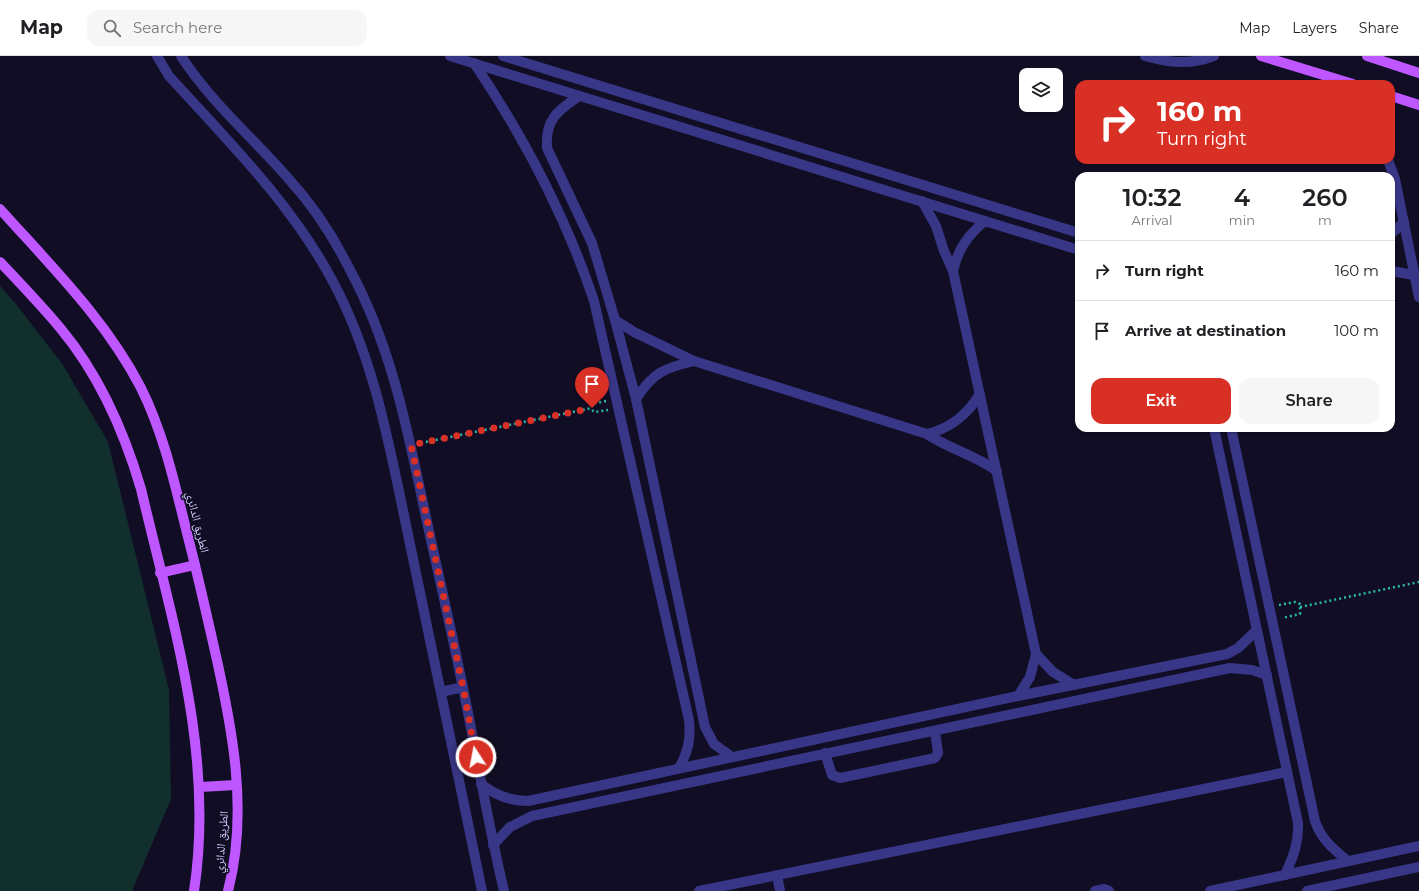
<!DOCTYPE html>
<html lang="en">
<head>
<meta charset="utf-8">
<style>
  body { margin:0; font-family:Montserrat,"Noto Naskh Arabic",sans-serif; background:#f6f6f6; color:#202124; height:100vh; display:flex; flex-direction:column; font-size:15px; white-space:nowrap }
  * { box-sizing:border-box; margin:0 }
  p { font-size:13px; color:#757577 }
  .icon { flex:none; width:22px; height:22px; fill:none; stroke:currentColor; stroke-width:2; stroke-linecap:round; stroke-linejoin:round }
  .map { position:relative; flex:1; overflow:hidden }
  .details { position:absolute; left:1075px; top:116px; width:320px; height:260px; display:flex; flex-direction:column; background:#fff; border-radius:12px; box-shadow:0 1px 3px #0004 }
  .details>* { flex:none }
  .top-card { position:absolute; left:1075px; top:24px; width:320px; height:84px; border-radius:12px; box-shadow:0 1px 3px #0004; background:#d93025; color:#fff; overflow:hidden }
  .tools { position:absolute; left:1019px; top:12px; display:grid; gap:8px }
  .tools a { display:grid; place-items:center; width:44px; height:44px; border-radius:8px; background:#fff; box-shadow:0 1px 3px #0004; font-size:20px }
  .pin { position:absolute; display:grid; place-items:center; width:34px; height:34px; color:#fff; margin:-41px -17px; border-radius:50% 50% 50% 0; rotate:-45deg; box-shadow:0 0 4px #0007 }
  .pin .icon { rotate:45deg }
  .me { position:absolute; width:44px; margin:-22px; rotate:349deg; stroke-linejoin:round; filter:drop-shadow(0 0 3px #0008) }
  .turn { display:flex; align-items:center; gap:14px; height:84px; padding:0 16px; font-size:18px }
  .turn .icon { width:52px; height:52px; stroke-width:2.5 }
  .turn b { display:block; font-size:28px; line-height:34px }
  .eta { display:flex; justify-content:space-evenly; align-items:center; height:68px; text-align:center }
  .eta b { font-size:24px; font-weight:600; line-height:28px }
  .cta { display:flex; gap:8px; margin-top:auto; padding:8px 16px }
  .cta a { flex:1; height:46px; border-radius:12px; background:#d93025; color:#fff; font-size:16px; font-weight:600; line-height:46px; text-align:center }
  .cta a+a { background:#f6f6f6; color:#202124 }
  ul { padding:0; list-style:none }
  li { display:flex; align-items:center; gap:12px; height:60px; padding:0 16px; border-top:1px solid #e0e0e0 }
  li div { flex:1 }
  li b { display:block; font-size:15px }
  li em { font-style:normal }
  header { display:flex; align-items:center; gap:24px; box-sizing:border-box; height:56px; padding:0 20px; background:#fff; border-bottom:1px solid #e0e0e0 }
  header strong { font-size:19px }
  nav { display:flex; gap:22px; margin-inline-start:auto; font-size:14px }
  .search { width:280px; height:36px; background:#f6f6f6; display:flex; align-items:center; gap:10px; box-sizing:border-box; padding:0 14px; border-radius:12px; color:#757577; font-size:15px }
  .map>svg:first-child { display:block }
  .green { fill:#102f2d }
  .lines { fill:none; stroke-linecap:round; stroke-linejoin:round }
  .path { stroke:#28bbb0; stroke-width:2.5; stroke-dasharray:2 3; stroke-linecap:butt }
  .minor { stroke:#383686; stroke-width:10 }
  .major { stroke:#be57ff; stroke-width:10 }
  .route { stroke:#d93025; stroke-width:7; stroke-dasharray:0 12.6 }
  .labels { text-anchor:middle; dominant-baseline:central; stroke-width:3; stroke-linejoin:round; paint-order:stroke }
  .street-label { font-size:12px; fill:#d5d0ff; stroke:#110d24 }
</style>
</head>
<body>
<header>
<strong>Map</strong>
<div class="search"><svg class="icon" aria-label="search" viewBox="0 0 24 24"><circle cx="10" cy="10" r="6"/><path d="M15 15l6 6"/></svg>Search here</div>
<nav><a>Map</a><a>Layers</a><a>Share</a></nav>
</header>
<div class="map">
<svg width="1419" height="835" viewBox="0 0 1419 835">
  <rect width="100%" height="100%" fill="#110d24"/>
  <polygon class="green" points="0,230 16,248 63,309 108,386 169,634 171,743 132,835 0,835"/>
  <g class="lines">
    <g class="path">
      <polyline points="606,345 592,348 593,355 595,356 608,354"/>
      <polyline points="421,387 592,352"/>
      <polyline points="1279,549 1295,546 1300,548 1300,558 1282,562"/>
      <polyline points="1300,551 1419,526"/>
    </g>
    <g class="minor">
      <path d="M157,0L169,20C227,84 290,146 331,222C376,304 391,399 410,488C434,604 458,719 482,835"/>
      <path d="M181,0C210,45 252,81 287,121C311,147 333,180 349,212C393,293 408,377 427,466C439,521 452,577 463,632C477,700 488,768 504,835"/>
      <polyline points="450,0 1079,194"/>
      <polyline points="503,0 1079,177"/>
      <path d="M1145,0C1169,7 1190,9 1214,0"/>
      <path d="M474,7C524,81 566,161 594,245L689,664C691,683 688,696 679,712"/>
      <path d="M579,40C557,55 545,64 547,92L592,187L615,264L636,343L705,671L714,688L732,701"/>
      <polyline points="1388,104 1395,123 1419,241"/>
      <polyline points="922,145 936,170 944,195 953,215 1036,598 1030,621 1018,640"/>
      <polyline points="1391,178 1404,166"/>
      <path d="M953,215C958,193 968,179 985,165"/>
      <polyline points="1391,215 1414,219"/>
      <path d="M615,264L634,276L694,305L927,378C949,393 975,399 997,415"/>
      <path d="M636,343C653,316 665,312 694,305"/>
      <path d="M1214,372L1298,767C1299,787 1293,801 1285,819"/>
      <path d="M1231,372L1315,765C1321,783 1333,793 1348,805"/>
      <path d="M927,378C951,372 967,359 980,338"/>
      <polyline points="1036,598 1053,616 1074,629"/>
      <polyline points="441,636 463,631"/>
      <polyline points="825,697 832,719 840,722 935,702 938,697 935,675"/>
      <path d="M481,728C496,740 510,745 528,745L1018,640L1227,598L1238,592L1257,574"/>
      <polyline points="493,789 510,771 532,760 1230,612 1252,614 1267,619"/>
      <polyline points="777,819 780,835"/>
      <polyline points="699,835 1287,716"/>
      <polyline points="1095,835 1104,833 1109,835"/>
      <polyline points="1210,835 1419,790"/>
      <polyline points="1307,835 1419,811"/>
    </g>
    <g class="major">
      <polyline points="1261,0 1353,28"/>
      <polyline points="1367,0 1419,17"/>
      <polyline points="1391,40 1419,49"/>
      <path d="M0,153C51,210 106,264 141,332C165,380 176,434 189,485C198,520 206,556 214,591C232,670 249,755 228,835"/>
      <path d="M0,206C21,228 42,250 61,273C100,320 124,375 141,433C172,565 215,698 194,835"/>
      <polyline points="160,517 195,509"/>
      <polyline points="200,731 236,729"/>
    </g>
  </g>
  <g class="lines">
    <polyline class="route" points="476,701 463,631 411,389 592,352"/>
  </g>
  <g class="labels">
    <g class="street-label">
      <text transform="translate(198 466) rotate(76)">الطريق الدائري</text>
      <text transform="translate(221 786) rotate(-85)">الطريق الدائري</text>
    </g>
  </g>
</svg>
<div class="tools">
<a><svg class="icon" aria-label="layers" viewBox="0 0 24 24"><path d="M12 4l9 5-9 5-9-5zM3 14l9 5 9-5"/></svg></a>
</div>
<div class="pin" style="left:592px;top:352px;background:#d93025"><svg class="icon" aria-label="arrive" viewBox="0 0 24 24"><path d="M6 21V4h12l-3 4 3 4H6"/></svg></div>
<svg class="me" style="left:476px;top:701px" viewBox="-20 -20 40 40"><circle r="17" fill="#d93025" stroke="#fff" stroke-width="3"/><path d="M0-11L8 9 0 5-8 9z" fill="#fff"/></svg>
<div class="top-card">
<div class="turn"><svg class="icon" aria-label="right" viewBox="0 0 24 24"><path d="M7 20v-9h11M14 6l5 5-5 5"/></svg><div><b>160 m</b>Turn right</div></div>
</div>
<section class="details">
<div class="eta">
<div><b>10:32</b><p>Arrival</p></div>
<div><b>4</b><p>min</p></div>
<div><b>260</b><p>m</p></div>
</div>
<ul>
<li><svg class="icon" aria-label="right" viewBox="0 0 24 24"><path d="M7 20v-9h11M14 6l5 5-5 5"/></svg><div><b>Turn right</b></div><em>160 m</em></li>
<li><svg class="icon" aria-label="arrive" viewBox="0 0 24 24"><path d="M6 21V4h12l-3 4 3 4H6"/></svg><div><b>Arrive at destination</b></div><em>100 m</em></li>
</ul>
<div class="cta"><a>Exit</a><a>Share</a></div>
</section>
</div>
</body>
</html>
